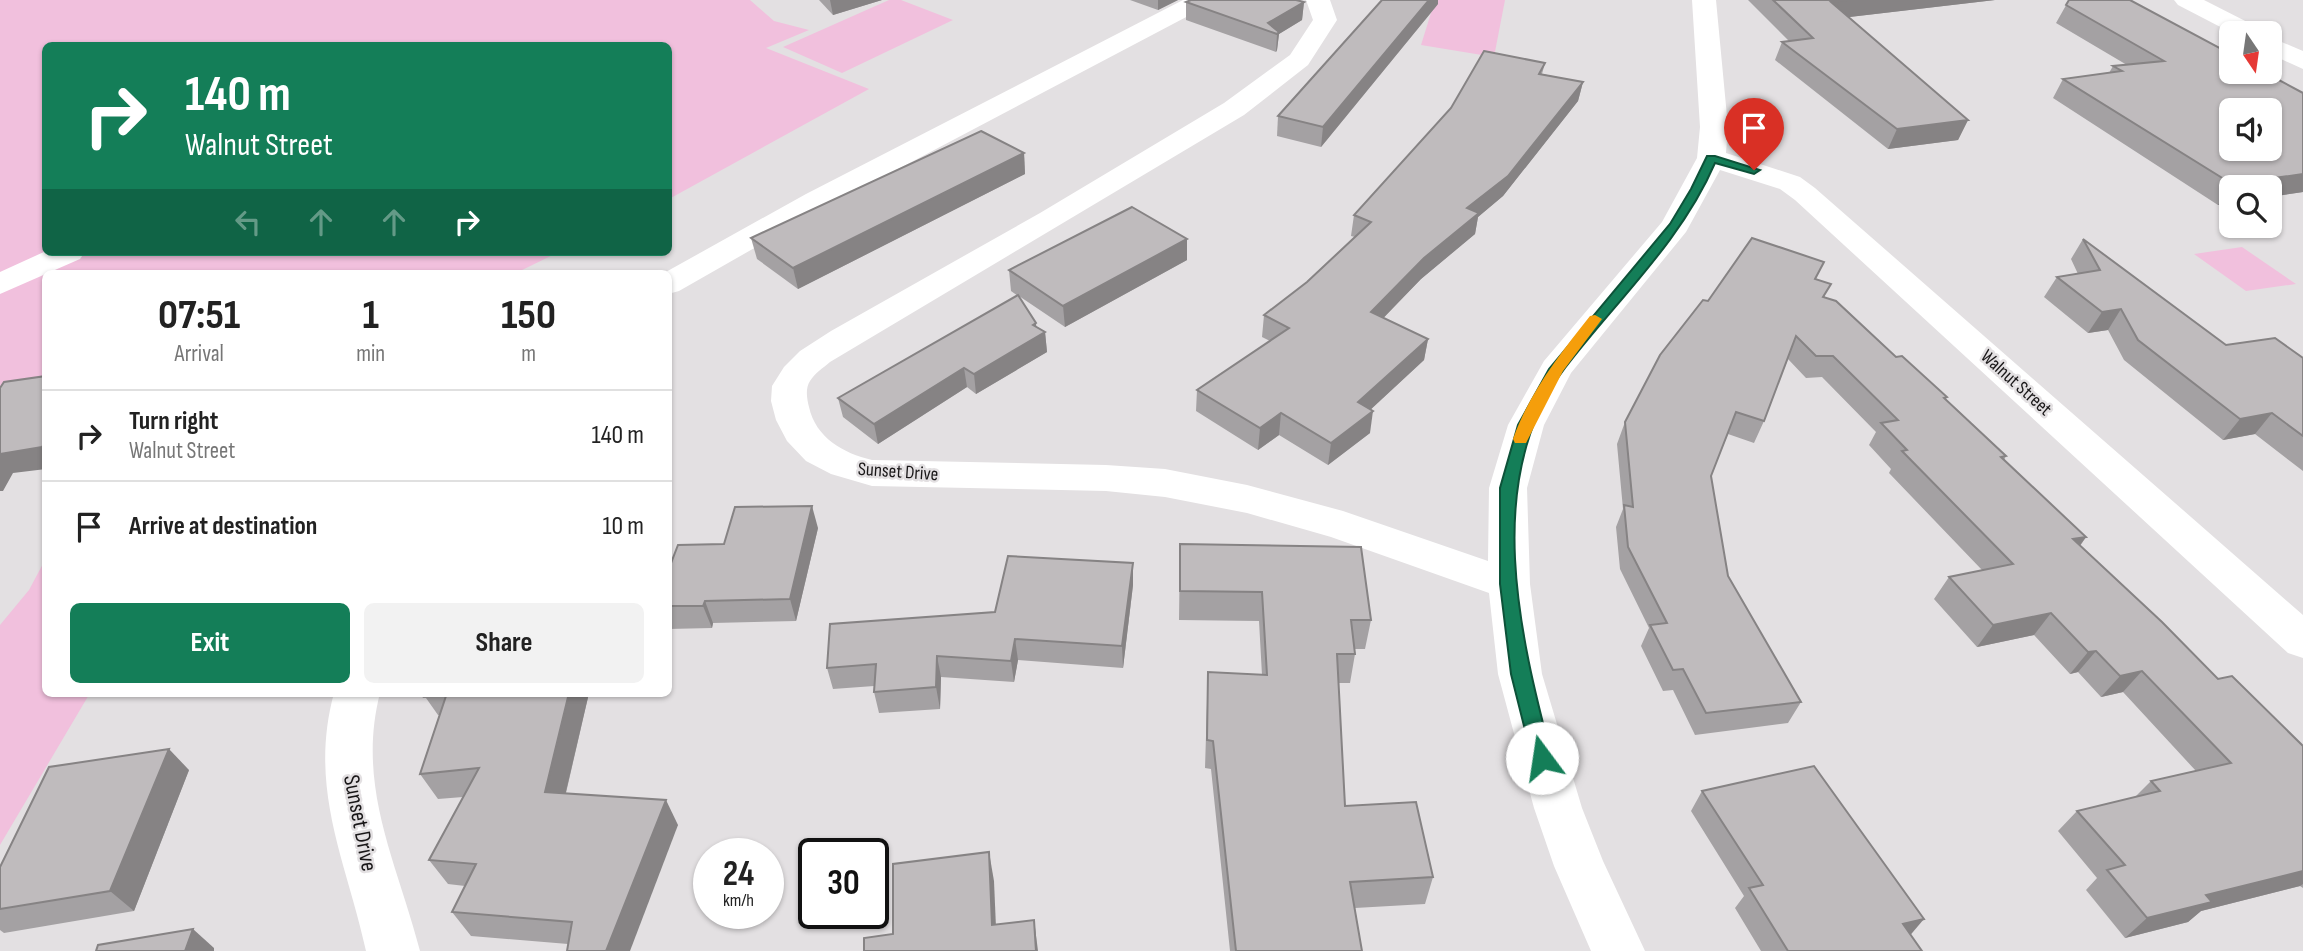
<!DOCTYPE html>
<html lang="en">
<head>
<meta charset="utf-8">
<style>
  body { margin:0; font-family:"Sofia Sans Condensed",sans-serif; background:#f2f2f2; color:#222; height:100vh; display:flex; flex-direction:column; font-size:26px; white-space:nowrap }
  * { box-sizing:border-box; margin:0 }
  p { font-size:23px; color:#767676 }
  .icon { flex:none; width:38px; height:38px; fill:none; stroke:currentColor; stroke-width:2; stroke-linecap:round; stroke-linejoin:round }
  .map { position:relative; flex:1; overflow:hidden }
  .drawer { position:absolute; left:42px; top:270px; width:630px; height:427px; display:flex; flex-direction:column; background:#fff; border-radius:10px; box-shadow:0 2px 5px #0004 }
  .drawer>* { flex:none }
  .guide { position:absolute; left:42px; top:42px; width:630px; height:214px; border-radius:10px; box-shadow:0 2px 5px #0004; background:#147e58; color:#fff; overflow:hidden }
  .needle { width:46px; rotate:167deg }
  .tools { position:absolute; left:2219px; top:21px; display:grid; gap:14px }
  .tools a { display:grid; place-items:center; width:63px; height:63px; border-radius:10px; background:#fff; box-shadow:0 2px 5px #0004; font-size:35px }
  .speed { position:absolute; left:693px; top:838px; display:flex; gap:14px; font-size:35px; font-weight:700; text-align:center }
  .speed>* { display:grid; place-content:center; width:91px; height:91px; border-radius:50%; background:#fff; box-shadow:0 2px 5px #0004; line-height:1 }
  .speed small { font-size:18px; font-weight:400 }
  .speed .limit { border:4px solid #111; border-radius:10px; background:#fff; color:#111 }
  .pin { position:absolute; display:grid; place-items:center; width:60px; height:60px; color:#fff; margin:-72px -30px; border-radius:50% 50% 50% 0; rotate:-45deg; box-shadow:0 0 7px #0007 }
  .pin .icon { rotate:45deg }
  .me { position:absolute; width:77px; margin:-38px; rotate:346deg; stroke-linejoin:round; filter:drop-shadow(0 0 5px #0008) }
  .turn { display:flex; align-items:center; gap:24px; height:147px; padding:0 28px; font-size:32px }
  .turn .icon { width:91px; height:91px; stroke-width:2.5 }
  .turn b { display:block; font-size:49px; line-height:60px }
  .lanes { display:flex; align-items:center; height:66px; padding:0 28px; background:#0003; justify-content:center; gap:35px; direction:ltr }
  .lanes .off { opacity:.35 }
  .eta { display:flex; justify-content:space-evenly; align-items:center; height:119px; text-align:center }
  .eta b { font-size:42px; font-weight:700; line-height:49px }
  .button { display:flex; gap:14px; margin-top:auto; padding:14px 28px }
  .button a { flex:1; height:80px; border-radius:10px; background:#147e58; color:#fff; font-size:28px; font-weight:700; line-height:80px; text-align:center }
  .button a+a { background:#f2f2f2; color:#222 }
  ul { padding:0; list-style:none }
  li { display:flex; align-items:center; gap:21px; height:91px; padding:0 28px; border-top:2px solid #e0e0e0 }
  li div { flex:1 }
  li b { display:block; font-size:26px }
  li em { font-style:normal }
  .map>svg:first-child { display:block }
  .green { fill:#f1c0dd }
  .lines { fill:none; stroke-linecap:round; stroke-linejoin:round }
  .street { fill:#fff; fill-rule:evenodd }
  .wall { fill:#a4a1a3 }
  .shaded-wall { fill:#868384 }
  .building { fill:#bfbbbd; stroke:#868384; stroke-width:2; fill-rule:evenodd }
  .route { fill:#147e58; stroke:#0d5239; stroke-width:2 }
  .slow { fill:#f59e0b }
  .labels { text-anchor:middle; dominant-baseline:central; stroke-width:5; stroke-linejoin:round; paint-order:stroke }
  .street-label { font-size:19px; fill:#191718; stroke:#e3e0e2 }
  .near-street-label { font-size:23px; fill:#191718; stroke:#e3e0e2 }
</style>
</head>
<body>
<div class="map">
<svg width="2303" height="951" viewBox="0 0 2303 951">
  <rect width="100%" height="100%" fill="#e3e0e2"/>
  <g class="green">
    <polygon points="0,0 750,0 774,21 809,30 766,48 869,89 669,199 668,46 46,46 46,252 559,252 516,273 46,273 45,382 0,388"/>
    <polygon points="889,0 901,0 953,20 842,73 783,47"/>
    <polygon points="1435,0 1505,0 1494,57 1421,45"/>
    <polygon points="2242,247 2296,284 2246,291 2194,254"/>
    <polygon points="45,560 46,693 90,693 0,845 0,625 29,590"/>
  </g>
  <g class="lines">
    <g class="street">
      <polygon points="1183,0 1213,0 1209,5 828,206 679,291 668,294 668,273 664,273 806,194"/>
      <path d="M1306,0H1330L1337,20L1308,65L1244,115L830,362C823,368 815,373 810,381C805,389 807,399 809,407C816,438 843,453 872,460L1106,465L1165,469L1247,485L1343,511L1488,561L1489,488L1508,425L1544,361L1662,222L1697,158L1700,127L1692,0H1716L1728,127L1726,153L1800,177L1815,188L2303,615V658L2288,653L1795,200L1780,189L1720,170L1686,232L1571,373L1544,425L1527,488L1530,584L1542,674L1582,808L1603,861L1645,951H1591L1554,866L1534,808L1498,674L1489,593L1331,537L1247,513L1165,497L1106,491L872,486L831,474L806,461L787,441L776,420L771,401L772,386L784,367L800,351L831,331L1040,213L1224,103L1290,55L1313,20Z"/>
      <polygon points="2174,0 2204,0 2259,28 2262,33 2232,33 2178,5"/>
      <polygon points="2270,37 2303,51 2303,69 2270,54"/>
      <polygon points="46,251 85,252 80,259 0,294 0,272"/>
      <path d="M334,693H380C356,787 397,862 420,951H366C346,860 308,789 334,693Z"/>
    </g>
  </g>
  <g class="wall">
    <polygon points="819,0 882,0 833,15"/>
    <polygon points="1130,0 1178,0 1158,10"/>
    <polygon points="1748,0 1995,0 1849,17 1968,120 1958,140 1888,149 1775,60 1782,42 1789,41"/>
    <polygon points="2069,0 2303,93 2303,192 2270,197 2231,187 2231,203 2218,205 2053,98 2063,79 2109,73 2113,66 2127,65 2056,23"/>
    <polygon points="1186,2 1304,2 1302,20 1279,34 1277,50 1276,52 1186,20"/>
    <polygon points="1438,4 1321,147 1277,136 1278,116"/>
    <polygon points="1545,63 1542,74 1583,82 1578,101 1503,196 1478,217 1475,234 1421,279 1383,318 1428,339 1424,360 1370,410 1370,433 1328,465 1279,435 1258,450 1196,411 1197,390 1270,341 1262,337 1264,315 1307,282 1355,237 1351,236 1354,215"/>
    <polygon points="1024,153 1025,174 798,289 757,259 751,238"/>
    <polygon points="1187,239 1187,260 1065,327 1019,296 1036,323 1036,326 1045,332 1047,352 976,394 967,387 878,444 843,417 838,398 1018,296 1011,291 1009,270"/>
    <polygon points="2083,239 2226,345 2303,358 2303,471 2255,434 2223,440 2124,360 2108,330 2088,333 2044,297 2057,277 2078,274 2071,259"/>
    <polygon points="1817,279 1825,297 1946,399 2006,456 2004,460 2086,537 2080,546 2218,679 2303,746 2303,888 2300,886 2201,911 2188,922 2125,938 2086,890 2097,878 2058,831 2077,811 2135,797 2151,781 2196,771 2123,692 2101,697 2078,672 2070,674 2034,635 1977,647 1934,599 1949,577 1982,570 1889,473 1891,469 1869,445 1876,432 1822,377 1806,378 1788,359 1764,421 1754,443 1728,434 1711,476 1728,576 1801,702 1788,723 1695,735 1673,690 1663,691 1641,646 1649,628 1620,569 1616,527 1623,509 1617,444 1625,422 1708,301"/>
    <polygon points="818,528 796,621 713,623 712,628 668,629 668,571 724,544"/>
    <polygon points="1180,544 1371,620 1365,649 1355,649 1355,654 1350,683 1338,683 1345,806 1433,877 1425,904 1355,908 1362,951 1230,951 1211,769 1205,768 1208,672 1262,675 1259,621 1179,620"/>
    <polygon points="1133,563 1133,585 1123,668 1018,660 1014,682 941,677 940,709 879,713 874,692 874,686 833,689 827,668 995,612"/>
    <polygon points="101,693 255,693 252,697 105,696"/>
    <polygon points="420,693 589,693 566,793 678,825 568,944 471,936 452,912 465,886 448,884 429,860 463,797 438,799 420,774 440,715 438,715 426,698 423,698"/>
    <polygon points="189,770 134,911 4,933 0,930 0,867"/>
    <polygon points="1702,791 1910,935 1921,951 1761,951 1735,908 1744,896 1691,811"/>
  </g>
  <g class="shaded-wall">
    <polygon points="830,0 882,0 833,15"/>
    <polygon points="1158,0 1178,0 1158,10"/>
    <polygon points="1429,0 1438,0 1438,4 1321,147 1323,127"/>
    <polygon points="1847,0 1995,0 1824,20 1831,2"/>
    <polygon points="1304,2 1302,20 1279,34 1277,50 1276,52 1277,34 1268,23"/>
    <polygon points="1583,82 1578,101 1503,196 1478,217 1475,234 1421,279 1368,334 1371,312"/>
    <polygon points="1968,120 1958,140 1888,149 1897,129"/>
    <polygon points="1024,153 1025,174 798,289 793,268"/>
    <polygon points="2303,174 2303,192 2270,197 2270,187 2231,187 2231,203 2218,205 2232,184"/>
    <polygon points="1187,239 1187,260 1065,327 1063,306"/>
    <polygon points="2121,309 2108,330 2088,333 2102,312"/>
    <polygon points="1036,323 1037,337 1045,332 1047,352 976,394 974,374"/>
    <polygon points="1428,339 1424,360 1355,424 1358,402"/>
    <polygon points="964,368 967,387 878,444 874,424"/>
    <polygon points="1373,411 1370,433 1328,465 1331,443"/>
    <polygon points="1281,413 1279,435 1258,450 1260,428"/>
    <polygon points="2272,413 2255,434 2223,440 2240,419"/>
    <polygon points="46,441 46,469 13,473 3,491 0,491 0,454"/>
    <polygon points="812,506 818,528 796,621 790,599"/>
    <polygon points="2086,537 2070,559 2073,539"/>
    <polygon points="1133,563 1133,585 1123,668 1122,646"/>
    <polygon points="705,601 713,623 712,628 703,606"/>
    <polygon points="2051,613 2034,635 1977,647 1993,625"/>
    <polygon points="1015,639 1018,660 1014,682 1011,661"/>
    <polygon points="2096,651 2078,672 2070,674 2088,652"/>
    <polygon points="937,656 941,677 940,709 936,687"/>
    <polygon points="2142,671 2123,692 2101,697 2120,676"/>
    <polygon points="569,693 589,693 560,817 545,792"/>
    <polygon points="169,749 189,770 134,911 110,891"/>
    <polygon points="666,800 678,825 630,951 606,951"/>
    <polygon points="989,852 994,881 997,951 992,925"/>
    <polygon points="2303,871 2303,884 2300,886 2201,911 2188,922 2125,938 2147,918 2206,895"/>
    <polygon points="1924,919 1907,939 1903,924"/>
    <polygon points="1034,920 1038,951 1036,951"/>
    <polygon points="193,929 214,948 214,951 185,951"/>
  </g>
  <g class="building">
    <polygon points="1191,0 1296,0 1304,2 1268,23 1279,32 1277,34 1186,2"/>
    <polygon points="1382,0 1429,0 1323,127 1278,116"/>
    <polygon points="1773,0 1847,0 1831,2 1968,120 1897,129 1782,42 1813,38"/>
    <path d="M2069,0H2130L2231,54V72H2264L2303,93V174L2232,184L2063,79L2122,71L2113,66L2164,61L2066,5ZM2231,110H2270V149H2231Z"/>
    <polygon points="1484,51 1545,63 1539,74 1583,82 1508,176 1467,208 1479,213 1424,258 1371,312 1428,339 1358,402 1373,411 1331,443 1281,413 1260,428 1197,390 1289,328 1264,315 1307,282 1371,222 1354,215 1451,108"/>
    <polygon points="981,131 1024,153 793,268 751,238"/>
    <polygon points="1132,207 1187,239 1063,306 1009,270"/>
    <polygon points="1752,238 1824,262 1815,279 1831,284 1823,297 1836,301 1896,357 1902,356 1947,397 1944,398 2006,456 2001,457 2086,537 2073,539 2162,622 2218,679 2232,676 2303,746 2303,871 2206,895 2212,902 2147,918 2107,870 2125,865 2077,811 2160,791 2151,781 2231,763 2142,671 2120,676 2096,651 2088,652 2051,613 1993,625 1949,577 2013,564 1902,451 1907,450 1881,423 1898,420 1833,356 1816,356 1796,336 1764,421 1736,412 1711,476 1728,576 1801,702 1706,713 1683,669 1673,670 1650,625 1667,623 1628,547 1624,505 1633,507 1625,422 1660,355 1703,300 1708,301"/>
    <polygon points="2083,239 2226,345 2275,338 2303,358 2303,436 2272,413 2240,419 2138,340 2121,309 2102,312 2057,277 2100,270"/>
    <polygon points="1018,295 1036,323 1033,325 1045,332 974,374 964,368 874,424 838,398"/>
    <polygon points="46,376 46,441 42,447 0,454 0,388 4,382"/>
    <polygon points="812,506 790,599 705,601 703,606 668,606 668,571 678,545 724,544 735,507"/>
    <polygon points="1180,544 1361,547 1371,620 1351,620 1355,654 1337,654 1345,806 1416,802 1433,877 1350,882 1362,951 1236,951 1213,741 1207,740 1208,672 1267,675 1262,592 1180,591"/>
    <polygon points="1008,556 1133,563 1122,646 1015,639 1011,661 937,656 936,687 874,692 876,664 827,668 830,624 995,612"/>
    <polygon points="447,693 569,693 545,792 666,800 606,951 567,951 572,922 452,912 476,864 429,860 479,768 420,774"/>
    <polygon points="169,749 110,891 0,909 0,867 49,767"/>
    <polygon points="1814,766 1924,919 1903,924 1922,951 1788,951 1749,888 1763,885 1702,791"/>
    <polygon points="989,852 992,925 1034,920 1036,951 864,951 864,938 893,934 893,864"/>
    <polygon points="193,929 185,951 96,951 98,945"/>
  </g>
  <path class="route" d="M1707,156H1715L1760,170L1754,174L1715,163C1681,242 1616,301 1565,368C1481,478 1520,637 1552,758L1549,764L1542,767L1535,764L1532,758L1511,674L1500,584V488L1518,425L1549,369L1670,224L1691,189Z"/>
  <path class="slow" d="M1595,315L1602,319L1563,371L1526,443H1515L1513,439C1529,393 1560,354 1590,316Z"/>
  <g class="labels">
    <g class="street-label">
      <text transform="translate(2016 383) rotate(42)">Walnut Street</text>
      <text transform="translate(898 472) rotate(4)">Sunset Drive</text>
    </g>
    <g class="near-street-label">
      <text transform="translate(360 823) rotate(79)">Sunset Drive</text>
    </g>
  </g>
</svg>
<div class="tools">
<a><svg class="needle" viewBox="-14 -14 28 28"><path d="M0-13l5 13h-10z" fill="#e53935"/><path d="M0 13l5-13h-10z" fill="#767676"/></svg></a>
<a><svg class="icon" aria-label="sound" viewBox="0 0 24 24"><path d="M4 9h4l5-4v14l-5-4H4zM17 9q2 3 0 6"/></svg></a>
<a><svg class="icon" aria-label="search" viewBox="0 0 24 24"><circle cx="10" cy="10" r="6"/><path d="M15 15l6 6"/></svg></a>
</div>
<div class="speed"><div>24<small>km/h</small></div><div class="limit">30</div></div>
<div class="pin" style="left:1754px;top:170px;background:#d93025"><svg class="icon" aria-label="arrive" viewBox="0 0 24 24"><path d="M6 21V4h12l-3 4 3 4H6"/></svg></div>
<svg class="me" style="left:1542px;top:758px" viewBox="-20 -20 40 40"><circle r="19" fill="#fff"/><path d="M0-13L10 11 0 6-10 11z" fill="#147e58"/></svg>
<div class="guide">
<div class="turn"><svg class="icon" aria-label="right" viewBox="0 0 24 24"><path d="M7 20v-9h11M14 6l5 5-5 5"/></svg><div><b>140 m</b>Walnut Street</div></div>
<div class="lanes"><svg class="icon off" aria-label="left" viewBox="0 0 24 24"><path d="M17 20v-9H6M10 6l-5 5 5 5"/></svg><svg class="icon off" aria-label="ahead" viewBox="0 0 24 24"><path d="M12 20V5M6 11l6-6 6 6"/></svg><svg class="icon off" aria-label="ahead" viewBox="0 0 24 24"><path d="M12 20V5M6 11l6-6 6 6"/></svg><svg class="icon" aria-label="right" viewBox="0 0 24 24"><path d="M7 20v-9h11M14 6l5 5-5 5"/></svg></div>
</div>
<section class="drawer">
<div class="eta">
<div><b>07:51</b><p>Arrival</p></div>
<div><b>1</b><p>min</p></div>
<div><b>150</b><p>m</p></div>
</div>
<ul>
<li><svg class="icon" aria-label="right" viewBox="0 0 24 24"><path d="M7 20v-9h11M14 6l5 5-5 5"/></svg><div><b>Turn right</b><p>Walnut Street</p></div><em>140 m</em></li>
<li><svg class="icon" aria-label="arrive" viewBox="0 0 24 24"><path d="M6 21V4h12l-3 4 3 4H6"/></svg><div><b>Arrive at destination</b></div><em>10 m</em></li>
</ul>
<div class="button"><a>Exit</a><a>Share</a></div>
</section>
</div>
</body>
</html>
